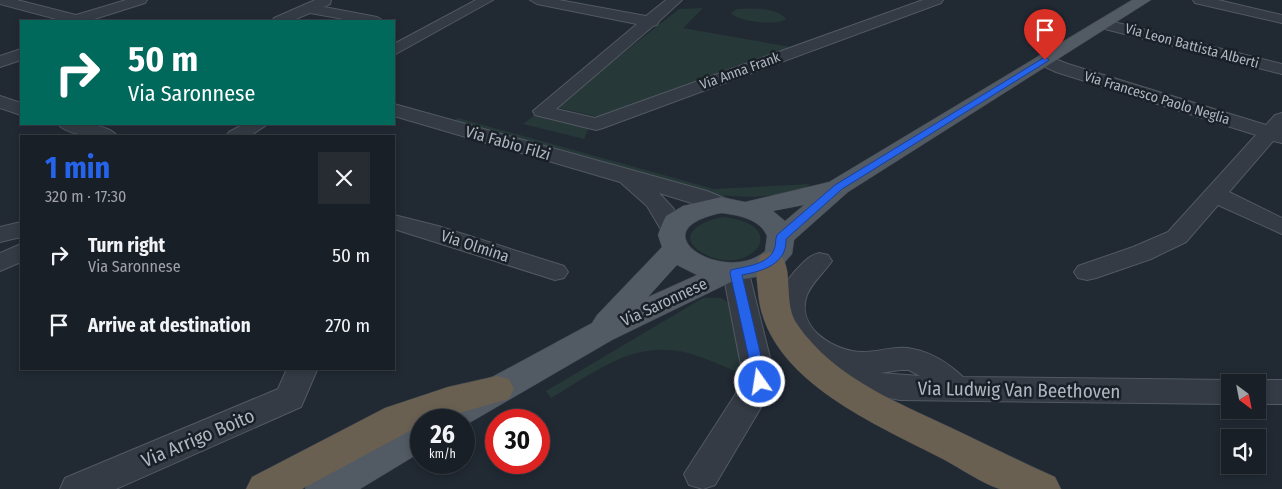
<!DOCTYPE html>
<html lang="en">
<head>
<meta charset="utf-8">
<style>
  body { margin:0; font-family:"Fira Sans Condensed",sans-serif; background:#262c32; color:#f1f3f6; height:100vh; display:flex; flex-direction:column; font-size:19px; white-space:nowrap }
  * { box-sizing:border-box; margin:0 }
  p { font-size:16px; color:#9fa2a7 }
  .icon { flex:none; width:28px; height:28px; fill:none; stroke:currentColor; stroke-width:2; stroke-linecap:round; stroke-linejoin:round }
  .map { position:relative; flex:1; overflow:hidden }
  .drawer { position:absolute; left:20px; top:135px; width:375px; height:235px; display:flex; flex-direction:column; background:#191f26; border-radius:0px; box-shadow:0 2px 8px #0003,0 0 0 1px #373d43 }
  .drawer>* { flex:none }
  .guide { position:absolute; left:20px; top:20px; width:375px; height:105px; border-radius:0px; box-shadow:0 2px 8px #0003,0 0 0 1px #373d43; background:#00695c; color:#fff; overflow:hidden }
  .needle { width:32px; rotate:148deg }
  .fabs { position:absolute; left:1221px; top:374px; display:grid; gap:10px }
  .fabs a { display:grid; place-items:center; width:45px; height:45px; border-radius:0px; background:#191f26; box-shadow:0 2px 8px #0003,0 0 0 1px #373d43; font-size:25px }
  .speed { position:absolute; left:410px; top:409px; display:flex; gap:10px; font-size:25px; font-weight:700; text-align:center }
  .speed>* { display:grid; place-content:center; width:65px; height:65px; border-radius:50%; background:#191f26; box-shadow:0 2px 8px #0003,0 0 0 1px #373d43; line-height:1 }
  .speed small { font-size:12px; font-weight:400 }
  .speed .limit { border:8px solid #d22; background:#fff; color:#111 }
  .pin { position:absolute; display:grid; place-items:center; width:42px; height:42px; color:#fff; margin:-51px -21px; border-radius:50% 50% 50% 0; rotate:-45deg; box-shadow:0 0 5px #0007 }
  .pin .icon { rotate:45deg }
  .me { position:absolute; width:55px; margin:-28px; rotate:347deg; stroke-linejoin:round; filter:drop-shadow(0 0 4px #0008) }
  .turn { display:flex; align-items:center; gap:18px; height:105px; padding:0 25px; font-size:22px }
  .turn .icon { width:65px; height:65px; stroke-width:2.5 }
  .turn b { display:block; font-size:35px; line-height:42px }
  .round { display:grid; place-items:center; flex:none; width:52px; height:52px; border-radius:0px; background:#262c32 }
  .summary { display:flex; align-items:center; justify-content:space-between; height:85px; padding:0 25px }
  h1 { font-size:30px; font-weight:700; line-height:38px; color:#2563eb }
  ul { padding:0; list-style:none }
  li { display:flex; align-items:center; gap:15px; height:70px; padding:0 25px }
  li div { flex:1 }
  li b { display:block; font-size:19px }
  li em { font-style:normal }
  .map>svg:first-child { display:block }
  .green { fill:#273838 }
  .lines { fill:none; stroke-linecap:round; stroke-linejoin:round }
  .minor-casing { stroke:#525962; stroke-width:2 }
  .major-casing { stroke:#3e444e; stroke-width:1 }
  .highway-casing { stroke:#3f464e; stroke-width:1 }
  .minor { fill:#343b44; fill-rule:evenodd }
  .major { fill:#525a64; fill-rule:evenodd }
  .highway { fill:#696052; fill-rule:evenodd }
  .route { fill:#2563eb; stroke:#184099 }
  .labels { text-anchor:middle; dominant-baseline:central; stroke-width:5; stroke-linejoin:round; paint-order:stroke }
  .far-street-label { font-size:14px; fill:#afb6c1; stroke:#1a2028 }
  .street-label { font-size:16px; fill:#afb6c1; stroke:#1a2028 }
  .near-street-label { font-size:19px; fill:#afb6c1; stroke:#1a2028 }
</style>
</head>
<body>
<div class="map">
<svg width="1282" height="489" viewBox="0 0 1282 489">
  <rect width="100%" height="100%" fill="#212933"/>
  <g class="green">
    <polygon points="703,8 683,28 791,47 599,117 555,107 679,9"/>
    <path d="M737,9C752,8 777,7 786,19C778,26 738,22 731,13Z"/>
    <polygon points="536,114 589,127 584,139 523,124"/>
    <polygon points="458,118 714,189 810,184 799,193 752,197 710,195 451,123"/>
    <path d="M724,217C796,226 747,281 701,252C673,234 706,219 724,217Z"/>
    <path d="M703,298H721L734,306L749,377C729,369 709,359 688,353C633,339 596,372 551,398L546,391Z"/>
  </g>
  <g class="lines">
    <g class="minor-casing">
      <g id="minor">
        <polygon points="0,0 17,0 76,15 126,0 147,0 145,3 88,21 64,21 0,4"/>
        <polygon points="315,0 331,0 330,4 324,7 377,17 384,21 355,21 310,13 291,21 272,21 274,18"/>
        <polygon points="476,0 493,0 394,55 394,44"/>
        <polygon points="530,0 559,0 646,16 666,0 682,0 659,21 657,25 653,26 556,109 595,118 923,0 943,0 941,3 603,128 596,130 535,115 533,111 637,24 537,4"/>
        <polygon points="1193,0 1218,0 1282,15 1282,23 1195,3"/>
        <polygon points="1102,19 1282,64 1282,74 1097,27 1094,24"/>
        <polygon points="21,49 21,60 0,67 0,56"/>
        <polygon points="1045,55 1068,64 1266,125 1275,115 1282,113 1282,143 1273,141 1229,192 1282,218 1282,234 1218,205 1186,242 1151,259 1096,278 1087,280 1078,278 1074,272 1078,266 1133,247 1168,232 1256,135 1056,72 1039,64 1037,60 1039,56"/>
        <polygon points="0,96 21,103 21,115 0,108"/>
        <polygon points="394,104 707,191 729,200 733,205 729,210 721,212 659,193 673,208 684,228 681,233 672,235 663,233 647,206 620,182 394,116"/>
        <path d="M58,124C73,123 108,123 117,136C102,137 68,137 58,124Z"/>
        <polygon points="244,124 268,124 250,136 226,136 229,132"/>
        <polygon points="394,215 438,226 564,266 568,272 564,278 555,280 394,229"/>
        <polygon points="21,222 21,237 0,242 0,227"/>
        <polygon points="21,244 21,262 0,271 0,253"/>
        <path d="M819,253L828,255L832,261C824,273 812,282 807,295C795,328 835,352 863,352C880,352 896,345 913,349C933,353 948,363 963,377L1230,380L1239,382H1230V404L900,400L833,387L817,379L813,371L817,363C796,353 773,326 778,301C780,290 788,280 795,271C803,263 808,256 819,253ZM900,370H909L920,376L880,373Z"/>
        <polygon points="736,264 745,267 749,273 776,382 715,485 703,489 689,485 684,474 744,381 723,273 727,267"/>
        <polygon points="285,369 317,370 301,407 116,489 60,489 65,478 278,389 286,371"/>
        <polygon points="1258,380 1282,380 1282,404 1258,404 1258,382 1249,382"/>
      </g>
    </g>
    <g class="major-casing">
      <path id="major" d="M1132,0H1151L848,192L794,240L792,254L779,269L767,275L733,281L612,340L464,426V420H421V452L360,489H305L311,477L408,422L421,418L426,420L431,410L592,323L597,315L662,247L658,235L663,222L666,216L683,206L721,197L745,202L829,182ZM804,205L785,221L773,211ZM721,213C738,215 760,219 767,236L765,251C726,286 635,231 721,213ZM677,265L697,275L648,297Z"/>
    </g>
    <g class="highway-casing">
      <g id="highway">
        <path d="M771,252L781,255C794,274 783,303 797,324C835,380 904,405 962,433C993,448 1024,463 1055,477L1061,489C1046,489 1014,489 1000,489C983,484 960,468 943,459C876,424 764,379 758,291C757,279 754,265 761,255Z"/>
        <polygon points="497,376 509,379 514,389 509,399 434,420 421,420 421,425 302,489 246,489 252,477 385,408 448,387"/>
      </g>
    </g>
    <use href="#minor" class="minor"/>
    <use href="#major" class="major"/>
    <use href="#highway" class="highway"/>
  </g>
  <path class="route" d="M1045,57L1049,60L1048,61L842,189L786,239C787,264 763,271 742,275L767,382L765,386H755L730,273L731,270C746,266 770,265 775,247C776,243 775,240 777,235L835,185Z"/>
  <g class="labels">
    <g class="far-street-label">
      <text transform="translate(1192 46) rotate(15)">Via Leon Battista Alberti</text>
      <text transform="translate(740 71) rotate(-20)">Via Anna Frank</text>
      <text transform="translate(1157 98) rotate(17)">Via Francesco Paolo Neglia</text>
    </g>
    <g class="street-label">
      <text transform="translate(508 143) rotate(16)">Via Fabio Filzi</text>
      <text transform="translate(475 246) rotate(18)">Via Olmina</text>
      <text transform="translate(664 302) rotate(-25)">Via Saronnese</text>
    </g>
    <g class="near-street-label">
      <text transform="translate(1019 390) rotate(1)">Via Ludwig Van Beethoven</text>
      <text transform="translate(198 438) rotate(-23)">Via Arrigo Boito</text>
    </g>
  </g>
</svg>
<div class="fabs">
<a><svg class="needle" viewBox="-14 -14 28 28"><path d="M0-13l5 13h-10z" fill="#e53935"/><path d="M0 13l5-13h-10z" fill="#9fa2a7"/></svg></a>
<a><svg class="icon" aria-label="sound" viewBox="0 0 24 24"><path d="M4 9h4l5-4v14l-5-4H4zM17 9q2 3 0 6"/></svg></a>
</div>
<div class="speed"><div>26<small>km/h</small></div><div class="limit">30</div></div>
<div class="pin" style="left:1045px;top:60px;background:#d93025"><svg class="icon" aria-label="arrive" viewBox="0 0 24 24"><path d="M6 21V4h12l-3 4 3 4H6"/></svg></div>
<svg class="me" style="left:760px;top:382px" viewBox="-20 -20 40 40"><circle r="17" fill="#2563eb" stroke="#fff" stroke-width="3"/><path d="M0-11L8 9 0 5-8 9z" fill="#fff"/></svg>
<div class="guide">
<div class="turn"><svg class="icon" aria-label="right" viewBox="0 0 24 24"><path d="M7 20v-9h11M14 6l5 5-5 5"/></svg><div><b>50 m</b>Via Saronnese</div></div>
</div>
<section class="drawer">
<div class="summary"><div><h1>1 min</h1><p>320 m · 17:30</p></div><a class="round"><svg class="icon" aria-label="close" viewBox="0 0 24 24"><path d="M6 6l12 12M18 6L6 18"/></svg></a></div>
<ul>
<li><svg class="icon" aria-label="right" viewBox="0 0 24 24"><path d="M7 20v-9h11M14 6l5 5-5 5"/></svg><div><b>Turn right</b><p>Via Saronnese</p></div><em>50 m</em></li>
<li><svg class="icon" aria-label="arrive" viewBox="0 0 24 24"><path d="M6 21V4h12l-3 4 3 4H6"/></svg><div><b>Arrive at destination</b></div><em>270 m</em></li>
</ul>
</section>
</div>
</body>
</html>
